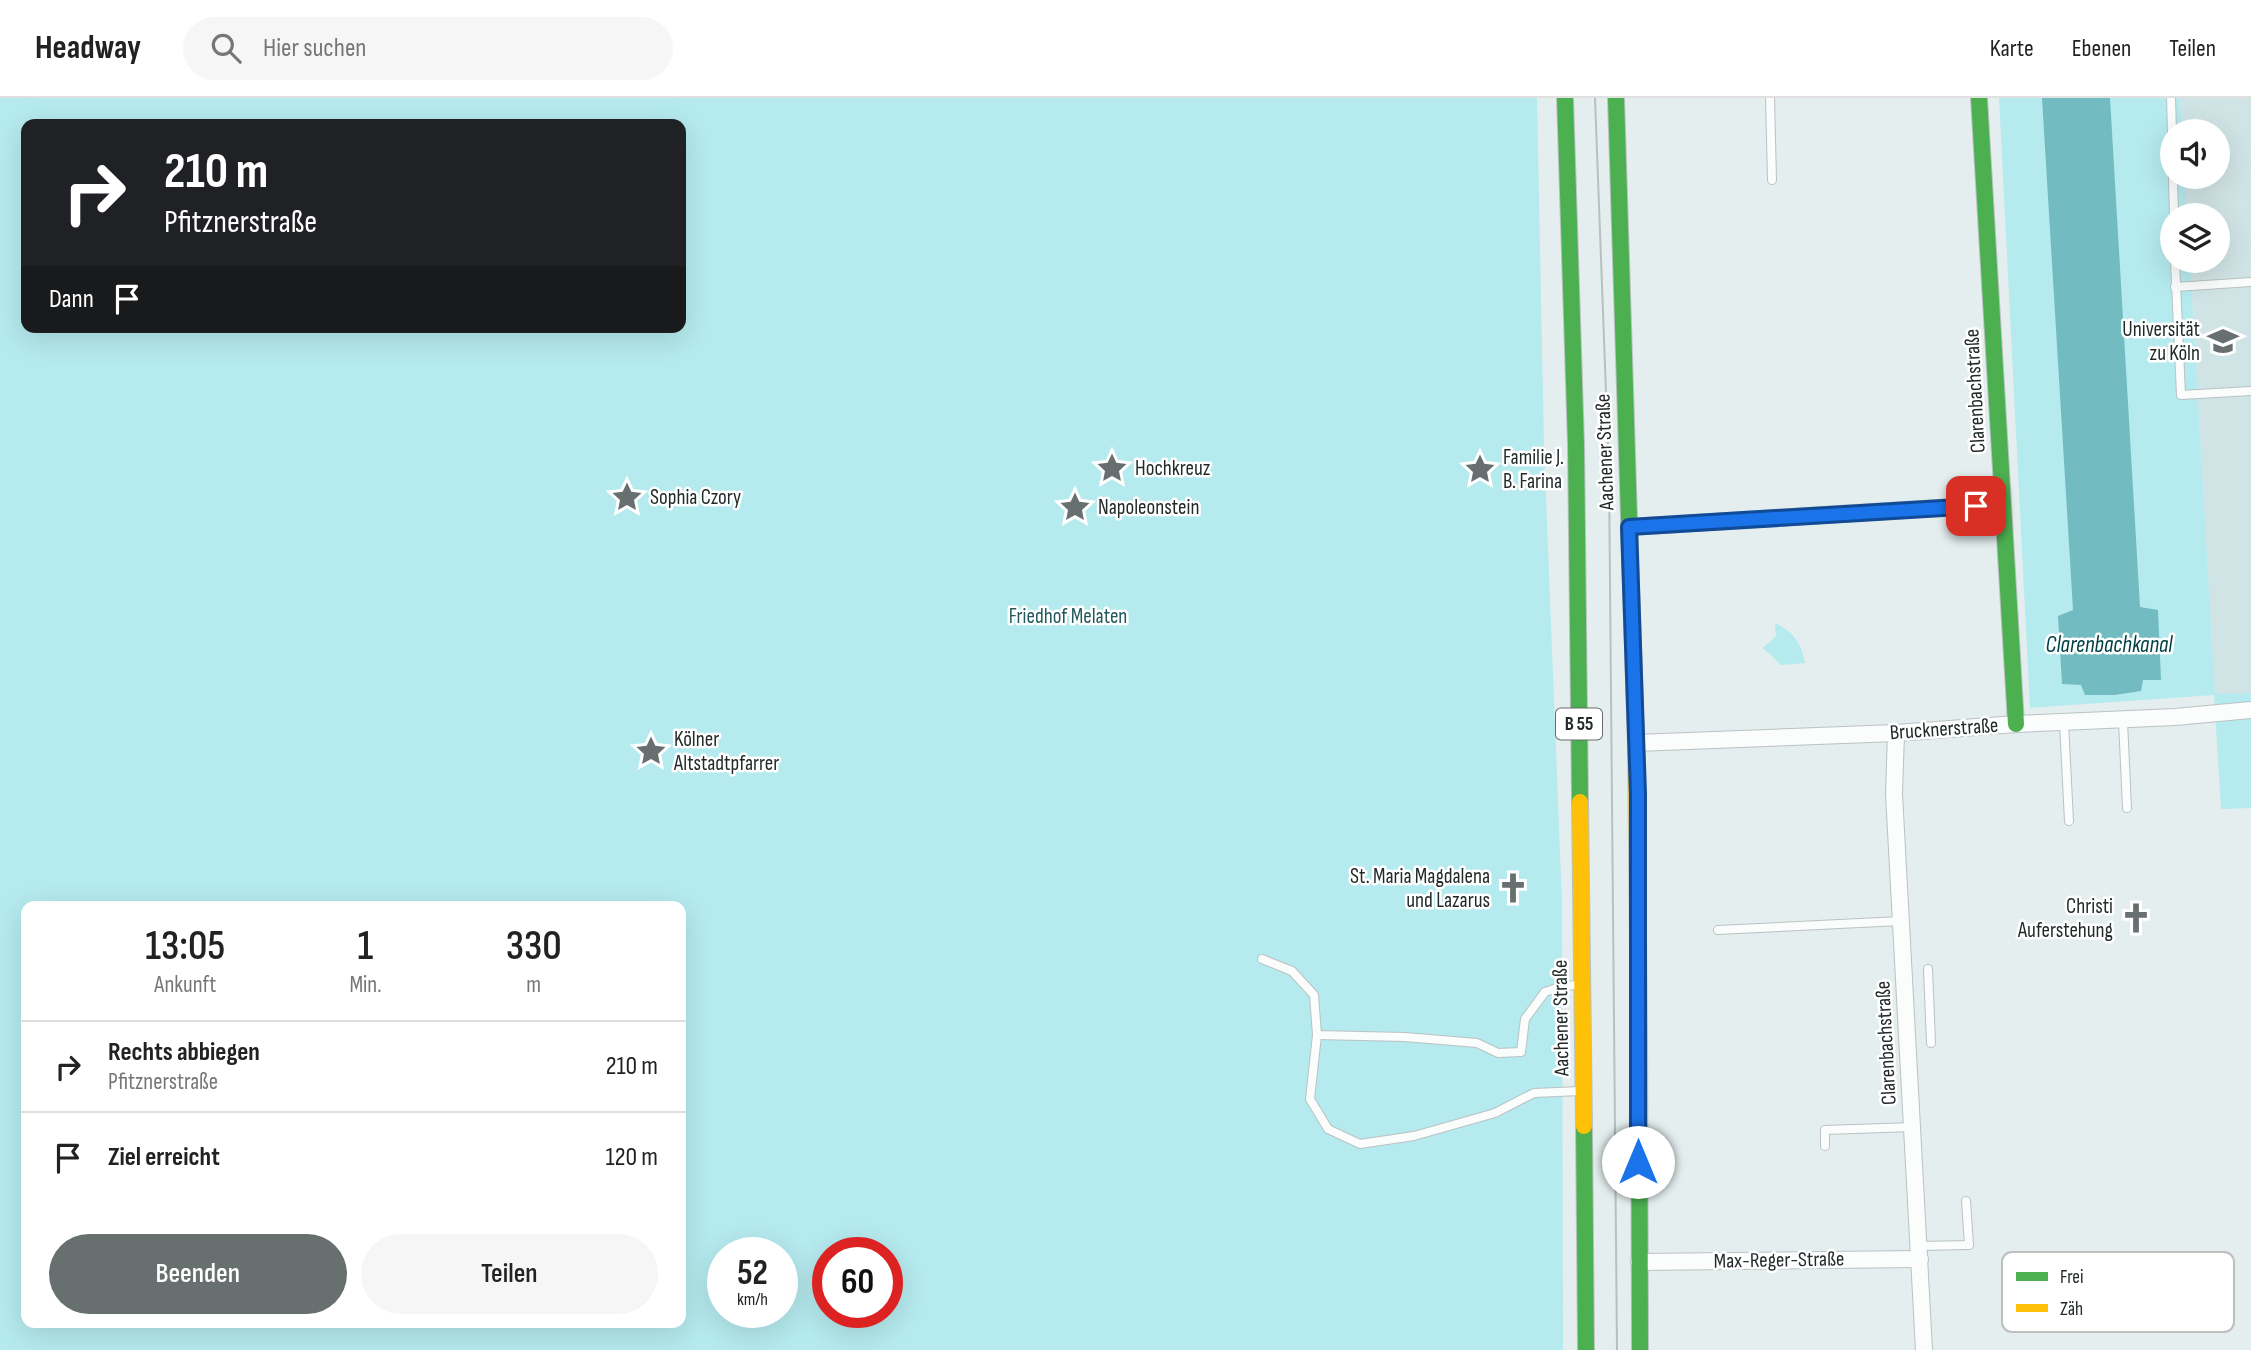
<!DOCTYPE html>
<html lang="de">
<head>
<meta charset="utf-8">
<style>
  body { margin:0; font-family:"Sofia Sans Condensed",sans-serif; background:#f6f6f6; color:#222; height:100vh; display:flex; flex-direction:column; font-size:26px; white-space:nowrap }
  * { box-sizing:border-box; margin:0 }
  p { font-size:23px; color:#767676 }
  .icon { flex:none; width:38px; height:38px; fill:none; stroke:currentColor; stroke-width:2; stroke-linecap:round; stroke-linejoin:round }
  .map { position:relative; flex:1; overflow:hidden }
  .panel { position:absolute; left:21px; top:803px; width:665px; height:427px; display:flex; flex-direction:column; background:#fff; border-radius:14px; box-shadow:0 7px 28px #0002 }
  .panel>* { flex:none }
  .banner { position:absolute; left:21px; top:21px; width:665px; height:214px; border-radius:14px; box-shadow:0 7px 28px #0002; background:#202124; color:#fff; overflow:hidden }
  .controls { position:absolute; left:2160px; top:21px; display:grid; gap:14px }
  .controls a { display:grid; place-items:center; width:70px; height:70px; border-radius:50%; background:#fff; box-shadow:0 7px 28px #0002; font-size:35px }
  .speed { position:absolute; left:707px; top:1139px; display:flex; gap:14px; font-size:35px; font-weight:700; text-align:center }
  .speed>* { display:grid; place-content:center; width:91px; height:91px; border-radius:50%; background:#fff; box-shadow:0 7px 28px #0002; line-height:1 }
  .speed small { font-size:18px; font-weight:400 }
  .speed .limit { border:10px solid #d22; background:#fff; color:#111 }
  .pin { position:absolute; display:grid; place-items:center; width:60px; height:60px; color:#fff; margin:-30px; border-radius:14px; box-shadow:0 4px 10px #0006 }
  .me { position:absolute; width:77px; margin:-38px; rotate:0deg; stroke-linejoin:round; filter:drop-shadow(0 0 5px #0008) }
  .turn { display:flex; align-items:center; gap:24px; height:147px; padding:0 28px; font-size:32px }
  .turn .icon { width:91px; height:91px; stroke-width:2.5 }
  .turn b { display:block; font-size:49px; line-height:60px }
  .then { display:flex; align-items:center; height:66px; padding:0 28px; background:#0003; gap:14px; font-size:26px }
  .eta { display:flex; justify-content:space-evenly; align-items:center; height:119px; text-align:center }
  .eta b { font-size:42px; font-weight:600; line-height:49px }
  .cta { display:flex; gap:14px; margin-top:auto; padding:14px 28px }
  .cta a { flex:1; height:80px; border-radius:42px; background:#676f6f; color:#fff; font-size:28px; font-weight:600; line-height:80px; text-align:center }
  .cta a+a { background:#f6f6f6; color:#222 }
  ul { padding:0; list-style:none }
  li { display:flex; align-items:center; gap:21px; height:91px; padding:0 28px; border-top:2px solid #e0e0e0 }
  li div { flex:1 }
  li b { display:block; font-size:26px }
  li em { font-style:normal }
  header { display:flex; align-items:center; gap:42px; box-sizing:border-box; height:98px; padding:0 35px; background:#fff; border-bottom:2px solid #e0e0e0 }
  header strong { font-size:33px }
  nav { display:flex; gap:38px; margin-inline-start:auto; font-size:24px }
  .search { width:490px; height:63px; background:#f6f6f6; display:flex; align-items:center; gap:18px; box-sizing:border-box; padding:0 24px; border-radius:38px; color:#767676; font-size:26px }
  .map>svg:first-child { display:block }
  .built { fill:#d1e4e5 }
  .green { fill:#b5eaee; fill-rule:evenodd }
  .water { fill:#72bbc0 }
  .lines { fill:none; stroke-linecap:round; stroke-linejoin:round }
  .lane-casing { stroke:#bac2c3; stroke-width:10 }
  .street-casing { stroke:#bac2c3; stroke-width:18 }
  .fast-casing { stroke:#bac2c3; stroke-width:18 }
  .slow-casing { stroke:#bac2c3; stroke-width:18 }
  .lane { stroke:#fbfcfc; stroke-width:8 }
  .street { stroke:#fbfcfc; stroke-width:16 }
  .fast { stroke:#4caf50; stroke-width:16 }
  .slow { stroke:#ffc107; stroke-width:16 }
  .tram { stroke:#bbbebe; stroke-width:2 }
  .route-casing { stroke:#114b97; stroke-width:18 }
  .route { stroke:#1a73e8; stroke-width:12 }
  .labels { text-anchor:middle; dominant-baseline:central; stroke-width:5; stroke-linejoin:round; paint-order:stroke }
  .shield { fill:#fff; stroke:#656a6a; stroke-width:2 }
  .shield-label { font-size:19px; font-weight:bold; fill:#232a2a }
  .poi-label { font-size:21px; fill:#232a2a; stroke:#fff; text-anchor:start }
  .street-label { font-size:21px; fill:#232a2a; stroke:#fff }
  .park-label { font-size:21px; fill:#21595d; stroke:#fff }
  .water-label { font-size:23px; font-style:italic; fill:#004044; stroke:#fff }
  .key { fill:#fff; stroke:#bdbfbf; stroke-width:2 }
  .key-label { font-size:19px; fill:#232a2a }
</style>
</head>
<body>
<header>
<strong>Headway</strong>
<div class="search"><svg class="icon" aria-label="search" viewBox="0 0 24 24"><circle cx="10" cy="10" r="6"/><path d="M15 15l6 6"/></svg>Hier suchen</div>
<nav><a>Karte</a><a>Ebenen</a><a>Teilen</a></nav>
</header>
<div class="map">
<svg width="2251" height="1252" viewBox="0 0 2251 1252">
  <rect width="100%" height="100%" fill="#e4eeee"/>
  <polygon class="built" points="2180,0 2251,0 2251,596 2215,597 2190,163 2217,163 2217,117 2187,117 2185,79 2217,79 2217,33 2182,33"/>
  <g class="green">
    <path d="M0,0H1537L1544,348L1562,806L1563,1252H0ZM26,26H681V229H26ZM26,808H681V1225H26ZM723,1155H782V1214H723ZM828,1155H887V1214H828Z"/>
    <polygon points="1999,0 2180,0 2182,33 2172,33 2172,79 2185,79 2187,117 2172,117 2172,163 2190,163 2215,596 2251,595 2251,710 2221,711 2214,597 2030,610"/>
    <path d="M1775,525C1793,533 1802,546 1805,565L1781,567L1763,550L1776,538Z"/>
  </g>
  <polygon class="water" points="2042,0 2110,0 2140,509 2158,512 2161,582 2143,582 2141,593 2115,597 2085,597 2081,587 2062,586 2058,518 2073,512"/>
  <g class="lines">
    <g class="lane-casing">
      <g id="lane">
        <polyline points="1770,0 1772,82"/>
        <polyline points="2171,0 2172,33"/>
        <polyline points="2173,79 2174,117"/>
        <polyline points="2175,163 2181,297 2251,293"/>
        <polyline points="2175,189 2251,184"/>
        <polyline points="2123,623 2127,710"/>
        <polyline points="2064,625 2069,723"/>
        <polyline points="1718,832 1901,823"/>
        <polyline points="1262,861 1292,873 1314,897 1317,937 1405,939 1477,945 1498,955 1521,954 1525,921 1545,894 1563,888 1579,887"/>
        <polyline points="1928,871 1931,945"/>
        <polyline points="1317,937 1310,1001 1328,1031 1360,1046 1414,1038 1495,1015 1534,995 1581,993"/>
        <polyline points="1825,1048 1825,1032 1912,1029"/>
        <polyline points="1919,1148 1969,1147 1966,1103"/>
      </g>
    </g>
    <g class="street-casing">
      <g id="street">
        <polyline points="1629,429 2003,406"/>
        <polyline points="1896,635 1894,696 1924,1252"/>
        <polyline points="1636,645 1896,635 2016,626 2175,619 2251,612"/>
        <polyline points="1639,1164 1920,1161"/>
      </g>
    </g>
    <g class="fast-casing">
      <g id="fast">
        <polyline points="1565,0 1576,347 1580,704"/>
        <polyline points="1616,0 1636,647"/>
        <polyline points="1979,0 2016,626"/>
        <polyline points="1639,940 1640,1252"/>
        <polyline points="1584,1028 1586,1252"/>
      </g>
    </g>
    <g class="slow-casing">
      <g id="slow">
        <polyline points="1636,647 1639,940"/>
        <polyline points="1580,704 1584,1028"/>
      </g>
    </g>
    <use href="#lane" class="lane"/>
    <use href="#street" class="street"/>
    <use href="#fast" class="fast"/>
    <use href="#slow" class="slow"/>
    <polyline class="tram" points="1595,0 1609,375 1617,1252"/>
  </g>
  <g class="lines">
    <g class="route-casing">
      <polyline id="route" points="1638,1064 1638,696 1629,429 1976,408"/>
    </g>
    <use href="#route" class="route"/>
  </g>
  <defs>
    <g id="university-bare" transform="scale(2.415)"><path d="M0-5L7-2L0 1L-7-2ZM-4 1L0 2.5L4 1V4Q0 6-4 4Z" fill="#676f6f" stroke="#fff" stroke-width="2.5" paint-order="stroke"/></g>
    <g id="sight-bare" transform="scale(2.415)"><path d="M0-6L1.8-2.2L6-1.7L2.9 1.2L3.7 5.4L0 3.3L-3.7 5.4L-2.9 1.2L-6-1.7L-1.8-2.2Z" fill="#676f6f" stroke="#fff" stroke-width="2.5" paint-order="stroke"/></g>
    <g id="church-bare" transform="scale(2.415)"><path d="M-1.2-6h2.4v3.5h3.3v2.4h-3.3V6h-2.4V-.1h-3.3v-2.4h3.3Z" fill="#676f6f" stroke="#fff" stroke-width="2.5" paint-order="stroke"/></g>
  </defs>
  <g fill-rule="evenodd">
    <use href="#university-bare" x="2223" y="243"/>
    <use href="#sight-bare" x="1112" y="370"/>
    <use href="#sight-bare" x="1480" y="371"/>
    <use href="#sight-bare" x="627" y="399"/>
    <use href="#sight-bare" x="1075" y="409"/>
    <use href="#sight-bare" x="651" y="653"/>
    <use href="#church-bare" x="1513" y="790"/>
    <use href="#church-bare" x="2136" y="820"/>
  </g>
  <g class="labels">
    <rect class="shield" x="1556" y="610.5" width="46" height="31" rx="5"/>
    <g class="shield-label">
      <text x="1579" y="626">B 55</text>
    </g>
    <g class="poi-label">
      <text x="2200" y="231" text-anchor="end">Universität<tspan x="2200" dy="24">zu Köln</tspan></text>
      <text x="1503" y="359">Familie J.<tspan x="1503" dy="24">B. Farina</tspan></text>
      <text x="1135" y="370">Hochkreuz</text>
      <text x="650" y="399">Sophia Czory</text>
      <text x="1098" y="409">Napoleonstein</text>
      <text x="674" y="641">Kölner<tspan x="674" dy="24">Altstadtpfarrer</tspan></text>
      <text x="1490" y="778" text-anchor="end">St. Maria Magdalena<tspan x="1490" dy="24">und Lazarus</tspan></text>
      <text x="2113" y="808" text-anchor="end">Christi<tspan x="2113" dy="24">Auferstehung</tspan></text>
    </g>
    <g class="street-label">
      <text transform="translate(1975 293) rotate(-93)">Clarenbachstraße</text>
      <text transform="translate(1605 354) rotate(-92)">Aachener Straße</text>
      <text transform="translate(1944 631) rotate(-4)">Brucknerstraße</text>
      <text transform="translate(1561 920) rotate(-91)">Aachener Straße</text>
      <text transform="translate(1886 945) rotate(-93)">Clarenbachstraße</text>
      <text transform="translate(1779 1162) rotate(-1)">Max-Reger-Straße</text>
    </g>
    <g class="park-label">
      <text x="1068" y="518">Friedhof Melaten</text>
    </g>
    <g class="water-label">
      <text x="2109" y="547">Clarenbachkanal</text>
    </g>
  </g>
  <rect x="2002" y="1154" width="232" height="80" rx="10" class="key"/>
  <rect x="2016" y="1174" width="32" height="9" fill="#4caf50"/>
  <rect x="2016" y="1206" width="32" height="8" fill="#ffc107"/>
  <g class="key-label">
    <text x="2060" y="1185">Frei</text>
    <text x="2060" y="1217">Zäh</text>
  </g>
</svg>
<div class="controls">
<a><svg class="icon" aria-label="sound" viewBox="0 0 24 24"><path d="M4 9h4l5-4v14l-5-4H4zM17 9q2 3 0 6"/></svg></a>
<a><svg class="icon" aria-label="layers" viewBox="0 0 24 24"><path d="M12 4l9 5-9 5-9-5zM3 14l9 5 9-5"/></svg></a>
</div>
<div class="speed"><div>52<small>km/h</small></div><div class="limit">60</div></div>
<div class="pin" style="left:1976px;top:408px;background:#d93025"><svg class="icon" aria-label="arrive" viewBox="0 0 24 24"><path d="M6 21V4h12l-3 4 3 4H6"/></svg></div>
<svg class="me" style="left:1638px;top:1064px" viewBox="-20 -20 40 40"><circle r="19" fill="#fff"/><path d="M0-13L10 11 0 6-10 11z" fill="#1a73e8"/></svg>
<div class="banner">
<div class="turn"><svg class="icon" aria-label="right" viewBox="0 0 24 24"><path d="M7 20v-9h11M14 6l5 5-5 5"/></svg><div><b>210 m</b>Pfitznerstraße</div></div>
<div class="then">Dann<svg class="icon" aria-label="arrive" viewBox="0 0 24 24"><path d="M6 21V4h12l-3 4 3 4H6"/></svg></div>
</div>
<section class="panel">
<div class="eta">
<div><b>13:05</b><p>Ankunft</p></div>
<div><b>1</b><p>Min.</p></div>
<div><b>330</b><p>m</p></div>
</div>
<ul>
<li><svg class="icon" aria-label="right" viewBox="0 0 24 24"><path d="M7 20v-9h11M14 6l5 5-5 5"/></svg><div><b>Rechts abbiegen</b><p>Pfitznerstraße</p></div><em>210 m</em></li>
<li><svg class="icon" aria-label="arrive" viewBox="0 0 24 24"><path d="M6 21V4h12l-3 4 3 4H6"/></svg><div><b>Ziel erreicht</b></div><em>120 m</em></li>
</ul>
<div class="cta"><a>Beenden</a><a>Teilen</a></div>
</section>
</div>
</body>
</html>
